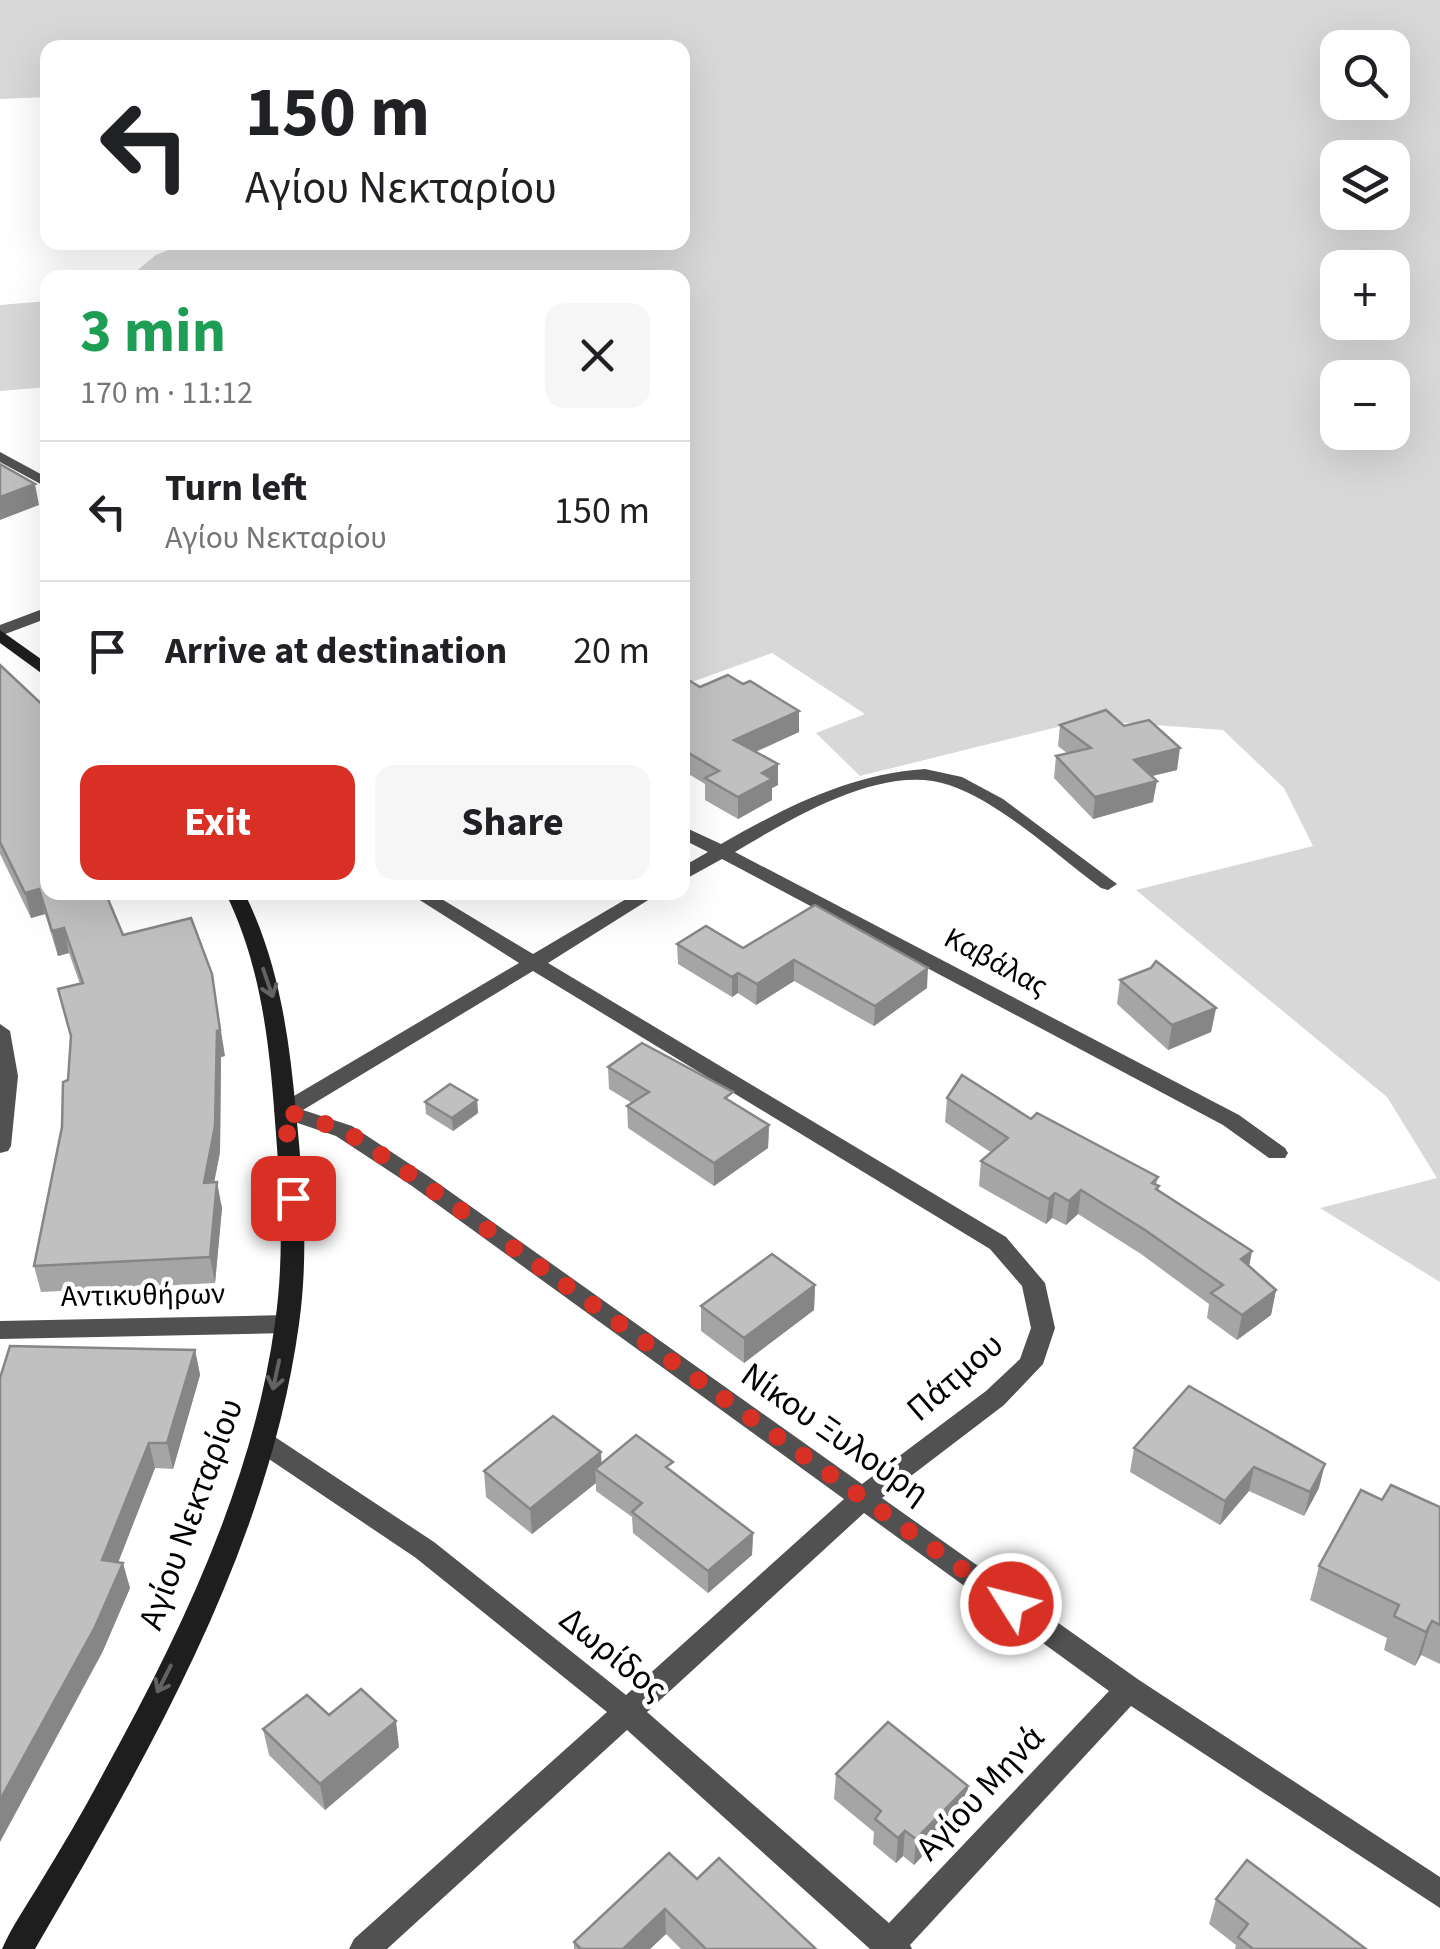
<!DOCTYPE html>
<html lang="en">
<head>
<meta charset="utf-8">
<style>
  body { margin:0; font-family:"Source Sans 3",sans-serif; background:#f6f6f6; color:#202124; height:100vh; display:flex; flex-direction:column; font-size:38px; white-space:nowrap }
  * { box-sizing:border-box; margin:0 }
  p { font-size:32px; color:#757577 }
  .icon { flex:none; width:55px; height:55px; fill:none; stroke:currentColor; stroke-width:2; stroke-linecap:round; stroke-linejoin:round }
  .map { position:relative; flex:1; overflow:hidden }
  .side { position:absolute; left:40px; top:270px; width:650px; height:630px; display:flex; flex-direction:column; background:#fff; border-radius:20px; box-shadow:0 10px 40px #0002 }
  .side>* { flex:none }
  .top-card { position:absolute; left:40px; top:40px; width:650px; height:210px; border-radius:20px; box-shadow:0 10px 40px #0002; background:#fff; color:#202124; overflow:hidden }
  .controls { position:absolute; left:1320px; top:30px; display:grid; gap:20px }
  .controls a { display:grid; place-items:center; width:90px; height:90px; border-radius:20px; background:#fff; box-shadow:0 10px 40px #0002; font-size:50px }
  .pin { position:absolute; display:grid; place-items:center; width:85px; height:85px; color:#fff; margin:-42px; border-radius:20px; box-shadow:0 5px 15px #0006 }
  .me { position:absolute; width:110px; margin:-55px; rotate:306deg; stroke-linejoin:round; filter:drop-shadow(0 0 8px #0008) }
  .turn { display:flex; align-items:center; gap:35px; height:210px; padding:0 40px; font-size:45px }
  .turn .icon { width:130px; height:130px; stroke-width:2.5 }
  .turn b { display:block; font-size:70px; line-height:85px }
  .round { display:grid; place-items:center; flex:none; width:105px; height:105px; border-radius:20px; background:#f6f6f6 }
  .headline { display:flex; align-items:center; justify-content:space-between; height:170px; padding:0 40px }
  h1 { font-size:60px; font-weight:700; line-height:75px; color:#1e9e55 }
  .button { display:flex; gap:20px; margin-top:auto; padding:20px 40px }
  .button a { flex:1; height:115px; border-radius:20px; background:#d93025; color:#fff; font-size:40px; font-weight:700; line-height:115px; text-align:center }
  .button a+a { background:#f6f6f6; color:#202124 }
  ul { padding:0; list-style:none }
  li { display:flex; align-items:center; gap:30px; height:140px; padding:0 40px; border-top:2px solid #e0e0e0 }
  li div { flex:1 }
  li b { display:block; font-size:38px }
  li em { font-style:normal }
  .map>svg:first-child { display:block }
  .green { fill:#d8d8d8; fill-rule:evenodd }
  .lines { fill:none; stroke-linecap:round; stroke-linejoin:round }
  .street { fill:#515151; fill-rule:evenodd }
  .secondary { fill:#1e1e1e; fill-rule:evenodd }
  .wall { fill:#a5a5a5 }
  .shaded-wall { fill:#868686 }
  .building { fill:#c0c0c0; stroke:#868686; stroke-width:2.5 }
  .oneway { stroke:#626262 }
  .route { stroke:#d93025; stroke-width:18; stroke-dasharray:0 32.4 }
  .labels { text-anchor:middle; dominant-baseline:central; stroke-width:9; stroke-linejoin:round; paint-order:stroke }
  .street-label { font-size:30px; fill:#000; stroke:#fff }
  .near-street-label { font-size:35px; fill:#000; stroke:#fff }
</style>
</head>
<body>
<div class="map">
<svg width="1440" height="1949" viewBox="0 0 1440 1949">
  <rect width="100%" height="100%" fill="#fff"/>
  <g class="green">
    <path d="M0,0H1440V1282L1320,1208L1437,1178L1387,1097L1136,890L1313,846L1284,788L1223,730L1086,720L860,776L816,733L865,714L772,653L689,683L683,676L682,278L129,277L156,255L186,243L682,242V48H48L47,97L0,99ZM1338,48H1392V102H1338ZM1338,158H1392V212H1338ZM1338,268H1392V322H1338ZM1338,378H1392V432H1338Z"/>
    <polygon points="47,301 47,387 0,391 0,305"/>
  </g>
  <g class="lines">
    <g class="street">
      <polygon points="0,452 48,478 48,488 0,462"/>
      <polygon points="48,607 48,618 0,636 0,625"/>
      <path d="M925,769L962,777L1003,799L1117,884L1108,890L1101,888C1056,855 1002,803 949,785C883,762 791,819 735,852L1239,1115L1285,1148L1288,1153L1285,1158H1269L1223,1125L722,859L682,881V867L708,852L682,839V826L721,844C786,807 850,774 925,769Z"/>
      <path d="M407,892H430L533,954L638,892H661L548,963L1006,1237L1045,1283L1055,1328L1043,1364L1004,1405L882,1498L1139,1680L1440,1877V1908L1131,1706L910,1945L912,1949H870L627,1730L387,1949H349L354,1939L607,1712L416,1558L254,1449L250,1442L254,1435L263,1432L272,1435L434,1542L626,1695L844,1499L412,1186L336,1136L277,1116L274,1111L277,1106L519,963ZM533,971L990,1249L1022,1286L1031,1328L1020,1359L986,1391L862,1484L428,1176L352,1126L303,1110ZM864,1513L1109,1691L889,1923L647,1712Z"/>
      <polygon points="0,1024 10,1031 18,1076 11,1146 8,1151 0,1153"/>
      <polygon points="287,1315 295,1318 299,1324 295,1330 287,1333 0,1339 0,1321"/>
    </g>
    <g class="secondary">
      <polygon points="0,630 48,664 48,678 0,643"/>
      <path d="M225,892H244C279,962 289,1036 296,1112C303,1182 309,1254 299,1324C268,1550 148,1755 35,1949H2C12,1926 27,1905 40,1883C62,1847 84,1810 104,1772C181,1632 253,1483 275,1323C284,1261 281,1197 276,1134C270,1051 263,968 225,892Z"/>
    </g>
  </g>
  <g class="wall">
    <polygon points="0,665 48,892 135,892 108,900 123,935 225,1056 221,1057 220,1152 214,1182 222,1208 215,1283 41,1292 34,1266 62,1127 68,1080 71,1039 58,989 80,984 69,953 58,956 45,914 31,918 0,854"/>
    <polygon points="682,676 700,687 743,684 799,711 799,732 756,752 778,764 778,785 772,788 772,800 738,819 705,800 705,784 682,770"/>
    <polygon points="1060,725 1124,726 1177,770 1152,776 1153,802 1093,819 1054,778 1056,756 1067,753 1058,746"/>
    <polygon points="677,944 743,948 927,988 874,1026 794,981 756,1005 738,993 732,997 678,964"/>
    <polygon points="1120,980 1216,1008 1211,1032 1168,1050 1117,1004"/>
    <polygon points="608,1067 733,1103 769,1125 768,1148 714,1186 628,1128 627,1106 632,1103 609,1089"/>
    <polygon points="947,1098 1031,1119 1158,1177 1156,1185 1159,1186 1158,1190 1252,1251 1249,1266 1276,1290 1271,1315 1237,1340 1207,1318 1209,1304 1141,1254 1078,1214 1066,1225 1052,1218 1046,1224 979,1186 981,1161 992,1153 945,1122"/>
    <polygon points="477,1100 478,1113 453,1131 426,1114 425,1102"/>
    <polygon points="815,1285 814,1310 744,1363 701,1331 701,1306"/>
    <polygon points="195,1350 200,1375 173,1469 155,1468 118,1562 130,1588 102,1653 0,1378"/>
    <polygon points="1189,1386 1319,1488 1304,1516 1249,1491 1220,1525 1130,1472 1134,1448"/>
    <polygon points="601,1464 673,1472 753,1533 752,1555 708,1593 633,1533 632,1517 596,1491 596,1483 532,1534 486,1497 484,1471"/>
    <polygon points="1382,1500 1440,1507 1440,1664 1421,1655 1415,1666 1384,1650 1387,1638 1310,1600 1319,1566"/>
    <polygon points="329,1715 399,1747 325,1810 269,1755 263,1729"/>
    <polygon points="836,1774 968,1786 965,1811 914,1865 903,1856 896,1863 873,1844 874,1832 834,1799"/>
    <polygon points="697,1879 816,1949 681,1949 666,1934 650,1949 574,1949 574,1942"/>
    <polygon points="1216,1899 1366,1949 1235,1949 1236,1945 1209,1924"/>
  </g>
  <g class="shaded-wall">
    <polygon points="35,484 39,505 0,520 0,497"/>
    <polygon points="799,711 799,732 734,761 734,740"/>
    <polygon points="1180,748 1177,770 1131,781 1134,760"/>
    <polygon points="778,764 778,785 772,788 772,800 738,819 738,797 762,773"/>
    <polygon points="1157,781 1153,802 1093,819 1095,797"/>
    <polygon points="39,889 45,914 31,918 25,893"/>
    <polygon points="101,892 135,892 103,901"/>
    <polygon points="64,928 69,953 58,956 52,931"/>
    <polygon points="794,960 794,981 756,1005 757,984"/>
    <polygon points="928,968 927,988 874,1026 875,1006"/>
    <polygon points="738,973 738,993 732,997 732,977"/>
    <polygon points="212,974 225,1056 221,1057 220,1152 209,1209 204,1183"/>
    <polygon points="1216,1008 1211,1032 1168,1050 1172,1025"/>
    <polygon points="477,1100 478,1113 453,1131 452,1118"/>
    <polygon points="769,1125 768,1148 714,1186 714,1163"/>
    <polygon points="217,1182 222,1208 215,1283 210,1257"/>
    <polygon points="1081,1190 1078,1214 1066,1225 1069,1201"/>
    <polygon points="1055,1193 1052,1218 1046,1224 1049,1199"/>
    <polygon points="1252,1251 1247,1276 1241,1259"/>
    <polygon points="815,1285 814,1310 744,1363 744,1338"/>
    <polygon points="1276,1290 1271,1315 1237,1340 1242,1315"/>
    <polygon points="195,1350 200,1375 173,1469 167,1443"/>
    <polygon points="149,1443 155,1468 109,1586 102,1560"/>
    <polygon points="601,1452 602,1474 595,1469 596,1483 532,1534 530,1509"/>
    <polygon points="1325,1464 1319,1488 1304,1516 1310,1492"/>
    <polygon points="1254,1467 1249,1491 1220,1525 1225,1501"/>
    <polygon points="753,1533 752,1555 708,1593 708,1571"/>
    <polygon points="123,1563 130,1588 102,1653 0,1842 0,1800"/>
    <polygon points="1432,1621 1421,1655 1415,1666 1426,1632"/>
    <polygon points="396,1721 399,1747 325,1810 320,1784"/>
    <polygon points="968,1786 965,1811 914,1865 916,1839"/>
    <polygon points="905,1831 903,1856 896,1863 898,1838"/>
    <polygon points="665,1909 666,1934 650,1949 623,1949"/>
  </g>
  <g class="building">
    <polygon points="0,464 35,484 0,497"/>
    <polygon points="0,665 48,710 48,892 105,892 123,935 191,918 212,974 220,1030 217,1031 215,1126 204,1183 217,1182 210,1257 34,1266 62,1127 63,1082 68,1080 71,1036 58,989 83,983 64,928 52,931 39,889 25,893 0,842"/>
    <polygon points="728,675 743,684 750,681 799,711 734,740 778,764 762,773 772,779 738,797 705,778 719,771 682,749 682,676 700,687"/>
    <polygon points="1106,710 1124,726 1149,720 1180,748 1134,760 1157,781 1095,797 1056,756 1091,748 1060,725"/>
    <polygon points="815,905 928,968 875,1006 794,960 757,984 738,973 732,977 677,944 706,926 743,948"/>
    <polygon points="1156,961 1216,1008 1172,1025 1120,980 1151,968"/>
    <polygon points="642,1043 733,1092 725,1098 769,1125 714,1163 627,1106 649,1092 608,1067"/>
    <polygon points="962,1075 1031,1119 1037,1113 1158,1177 1152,1183 1159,1186 1156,1189 1252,1251 1241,1259 1276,1290 1242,1315 1211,1293 1223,1285 1145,1230 1081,1190 1069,1201 1055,1193 1049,1199 981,1161 1008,1138 947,1098"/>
    <polygon points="450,1084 477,1100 452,1118 425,1102"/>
    <polygon points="772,1254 815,1285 744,1338 701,1306"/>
    <polygon points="10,1346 195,1350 167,1443 149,1443 102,1560 123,1563 95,1627 0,1800 0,1378"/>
    <polygon points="1189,1386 1325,1464 1310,1492 1254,1467 1225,1501 1134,1448"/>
    <polygon points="553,1416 601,1452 530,1509 484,1471"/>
    <polygon points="636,1435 673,1462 666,1467 753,1533 708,1571 632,1512 642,1503 595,1469"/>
    <polygon points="1391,1485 1440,1507 1440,1625 1432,1621 1426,1632 1394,1616 1399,1605 1319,1566 1361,1490 1382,1500"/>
    <polygon points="361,1689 396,1721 320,1784 263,1729 307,1695 329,1715"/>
    <polygon points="888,1722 968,1786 916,1839 905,1831 898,1838 875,1819 881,1811 836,1774"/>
    <polygon points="669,1853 697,1879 719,1858 816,1949 706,1949 665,1909 623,1949 581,1949 574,1942"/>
    <polygon points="1247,1860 1366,1949 1253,1949 1238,1937 1248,1924 1216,1899"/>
  </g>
  <defs><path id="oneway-shaft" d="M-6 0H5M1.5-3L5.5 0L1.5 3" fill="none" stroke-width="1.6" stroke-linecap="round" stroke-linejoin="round" transform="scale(2.5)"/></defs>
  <g class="oneway">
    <use href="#oneway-shaft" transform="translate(268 983) rotate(71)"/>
    <use href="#oneway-shaft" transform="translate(276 1375) rotate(102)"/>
    <use href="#oneway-shaft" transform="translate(164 1679) rotate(117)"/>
  </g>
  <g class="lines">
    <polyline class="route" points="293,1198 285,1111 344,1130 420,1181 1011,1604"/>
  </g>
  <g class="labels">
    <g class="street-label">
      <text transform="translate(996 962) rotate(28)">Καβάλας</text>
      <text transform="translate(143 1295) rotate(-1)">Αντικυθήρων</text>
    </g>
    <g class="near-street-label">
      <text transform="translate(955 1377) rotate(-41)">Πάτμου</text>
      <text transform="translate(835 1434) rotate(35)">Νίκου Ξυλούρη</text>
      <text transform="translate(191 1514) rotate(-70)">Αγίου Νεκταρίου</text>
      <text transform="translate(613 1654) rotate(39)">Δωρίδος</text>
      <text transform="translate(980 1793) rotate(-47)">Αγίου Μηνά</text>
    </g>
  </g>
</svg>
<div class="controls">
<a><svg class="icon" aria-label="search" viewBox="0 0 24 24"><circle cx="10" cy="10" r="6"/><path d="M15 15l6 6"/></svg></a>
<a><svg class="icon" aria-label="layers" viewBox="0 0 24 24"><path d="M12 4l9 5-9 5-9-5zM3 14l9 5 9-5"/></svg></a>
<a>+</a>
<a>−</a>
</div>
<div class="pin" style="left:293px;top:1198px;background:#d93025"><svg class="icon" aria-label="arrive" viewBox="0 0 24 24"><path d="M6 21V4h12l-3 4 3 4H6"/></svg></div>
<svg class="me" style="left:1011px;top:1604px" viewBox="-20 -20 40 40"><circle r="17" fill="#d93025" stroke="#fff" stroke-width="3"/><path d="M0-11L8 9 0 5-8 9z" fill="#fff"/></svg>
<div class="top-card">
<div class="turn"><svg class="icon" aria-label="left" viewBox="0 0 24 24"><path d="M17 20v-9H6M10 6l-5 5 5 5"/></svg><div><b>150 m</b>Αγίου Νεκταρίου</div></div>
</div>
<section class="side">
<div class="headline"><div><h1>3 min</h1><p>170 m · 11:12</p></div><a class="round"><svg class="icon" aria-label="close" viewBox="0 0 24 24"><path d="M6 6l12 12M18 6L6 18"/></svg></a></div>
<ul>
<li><svg class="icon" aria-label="left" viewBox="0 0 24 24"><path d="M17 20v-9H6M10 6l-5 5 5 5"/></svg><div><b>Turn left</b><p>Αγίου Νεκταρίου</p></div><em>150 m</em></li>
<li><svg class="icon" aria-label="arrive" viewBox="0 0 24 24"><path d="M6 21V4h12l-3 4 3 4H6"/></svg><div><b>Arrive at destination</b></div><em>20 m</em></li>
</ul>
<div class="button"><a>Exit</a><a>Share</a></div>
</section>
</div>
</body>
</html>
